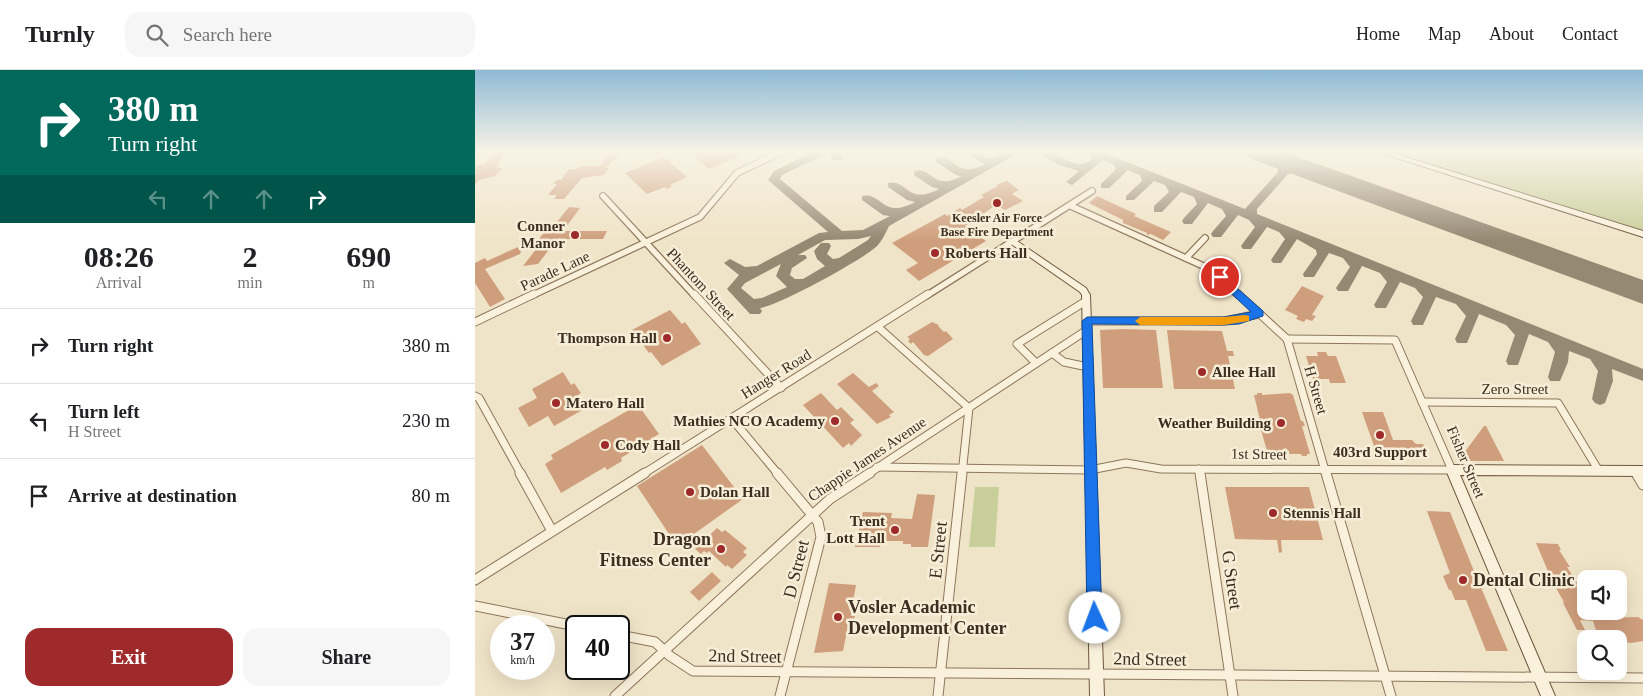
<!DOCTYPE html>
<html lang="en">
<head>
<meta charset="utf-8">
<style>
  body { margin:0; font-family:Georgia,serif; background:#f6f6f6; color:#202124; height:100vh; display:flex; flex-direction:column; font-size:19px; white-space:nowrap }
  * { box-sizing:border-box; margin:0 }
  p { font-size:16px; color:#757577 }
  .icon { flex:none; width:28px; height:28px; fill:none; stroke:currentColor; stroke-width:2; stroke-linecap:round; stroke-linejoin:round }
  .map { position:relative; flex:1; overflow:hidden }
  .side { display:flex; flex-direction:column; background:#fff; width:475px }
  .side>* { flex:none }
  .hud { background:#00695c; color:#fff; overflow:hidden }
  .tools { position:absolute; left:1102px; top:500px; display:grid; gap:10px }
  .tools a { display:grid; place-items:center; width:50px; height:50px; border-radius:10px; background:#fff; box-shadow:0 5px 20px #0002; font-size:25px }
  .speed { position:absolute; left:15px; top:545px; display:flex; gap:10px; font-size:25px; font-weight:700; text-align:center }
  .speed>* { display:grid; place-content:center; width:65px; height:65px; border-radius:50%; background:#fff; box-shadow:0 5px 20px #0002; line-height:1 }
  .speed small { font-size:12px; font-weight:400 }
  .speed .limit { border:2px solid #111; border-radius:8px; background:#fff; color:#111 }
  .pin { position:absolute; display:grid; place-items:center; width:42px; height:42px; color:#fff; margin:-21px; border:2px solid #fff; border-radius:50%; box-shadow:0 1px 5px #0007 }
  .me { position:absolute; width:55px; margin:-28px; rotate:358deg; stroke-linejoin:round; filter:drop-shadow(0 0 4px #0008) }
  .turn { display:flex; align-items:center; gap:18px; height:105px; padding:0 25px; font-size:22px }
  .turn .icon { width:65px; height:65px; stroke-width:2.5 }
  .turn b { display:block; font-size:35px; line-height:42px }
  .lanes { display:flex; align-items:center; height:48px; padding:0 25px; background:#0003; justify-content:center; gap:25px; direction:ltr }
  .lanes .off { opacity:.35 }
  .eta { display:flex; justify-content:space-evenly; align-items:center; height:85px; text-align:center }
  .eta b { font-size:30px; font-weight:700; line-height:35px }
  .button { display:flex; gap:10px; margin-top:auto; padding:10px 25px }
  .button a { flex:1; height:58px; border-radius:15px; background:#9e2a2b; color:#fff; font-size:20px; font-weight:700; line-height:58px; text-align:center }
  .button a+a { background:#f6f6f6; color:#202124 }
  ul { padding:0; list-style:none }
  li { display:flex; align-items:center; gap:15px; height:75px; padding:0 25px; border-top:1px solid #e0e0e0 }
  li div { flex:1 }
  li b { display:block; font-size:19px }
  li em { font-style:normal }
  header { display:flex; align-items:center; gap:30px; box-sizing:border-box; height:70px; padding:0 25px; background:#fff; border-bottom:1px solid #e0e0e0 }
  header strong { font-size:24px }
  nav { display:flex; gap:28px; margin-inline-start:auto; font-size:18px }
  .search { width:350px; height:45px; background:#f6f6f6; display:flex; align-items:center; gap:12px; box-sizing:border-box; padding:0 18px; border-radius:15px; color:#757577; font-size:19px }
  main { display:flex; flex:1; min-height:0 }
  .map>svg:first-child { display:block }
  .green { fill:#c9cf9b }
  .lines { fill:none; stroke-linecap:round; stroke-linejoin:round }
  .taxiway { fill:#968974; fill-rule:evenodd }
  .runway { fill:#968974; fill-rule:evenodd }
  .building { fill:#cf9f7d }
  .street-far2-casing { stroke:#8d765c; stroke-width:8 }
  .street-far1-casing { stroke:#8d765c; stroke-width:9 }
  .street-casing { stroke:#8d765c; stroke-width:11 }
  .secondary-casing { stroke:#6f573f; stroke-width:2 }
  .street-far2 { stroke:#faf1dc; stroke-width:5.5 }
  .street-far1 { stroke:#faf1dc; stroke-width:7 }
  .street { stroke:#faf1dc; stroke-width:9 }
  .secondary { fill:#faf1dc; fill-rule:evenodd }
  .route { fill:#1a73e8; stroke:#114b97 }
  .slow { fill:#f59e0b }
  .poi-dot { fill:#9e2a2b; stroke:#f7eed8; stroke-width:2 }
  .labels { text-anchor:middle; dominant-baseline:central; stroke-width:5; stroke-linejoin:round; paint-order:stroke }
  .far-poi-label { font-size:12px; font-weight:bold; fill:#3d2e20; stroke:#f7eed8 }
  .poi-label { font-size:15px; font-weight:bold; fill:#3d2e20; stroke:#f7eed8; text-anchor:start }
  .street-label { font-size:15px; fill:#3d2e20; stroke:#f7eed8 }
  .near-poi-label { font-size:18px; font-weight:bold; fill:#3d2e20; stroke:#f7eed8; text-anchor:start }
  .near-street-label { font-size:18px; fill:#3d2e20; stroke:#f7eed8 }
</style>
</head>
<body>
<header>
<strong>Turnly</strong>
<div class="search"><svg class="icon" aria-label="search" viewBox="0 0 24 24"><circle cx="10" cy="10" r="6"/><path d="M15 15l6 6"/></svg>Search here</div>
<nav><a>Home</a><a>Map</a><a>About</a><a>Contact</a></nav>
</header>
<main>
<section class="side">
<div class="hud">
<div class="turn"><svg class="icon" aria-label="right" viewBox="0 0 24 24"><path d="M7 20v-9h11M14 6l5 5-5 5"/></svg><div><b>380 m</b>Turn right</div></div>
<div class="lanes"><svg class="icon off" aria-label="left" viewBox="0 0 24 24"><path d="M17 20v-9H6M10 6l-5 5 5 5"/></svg><svg class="icon off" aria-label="ahead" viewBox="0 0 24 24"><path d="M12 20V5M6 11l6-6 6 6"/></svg><svg class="icon off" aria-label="ahead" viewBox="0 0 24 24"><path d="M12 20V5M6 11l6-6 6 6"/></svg><svg class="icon" aria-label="right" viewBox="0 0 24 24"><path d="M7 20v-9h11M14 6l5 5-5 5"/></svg></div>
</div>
<div class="eta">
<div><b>08:26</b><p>Arrival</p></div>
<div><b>2</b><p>min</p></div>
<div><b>690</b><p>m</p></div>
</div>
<ul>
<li><svg class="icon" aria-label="right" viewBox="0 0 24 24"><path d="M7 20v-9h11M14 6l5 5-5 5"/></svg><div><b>Turn right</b></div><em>380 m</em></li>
<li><svg class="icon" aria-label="left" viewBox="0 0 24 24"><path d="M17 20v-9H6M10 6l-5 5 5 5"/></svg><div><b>Turn left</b><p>H Street</p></div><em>230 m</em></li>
<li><svg class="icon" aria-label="arrive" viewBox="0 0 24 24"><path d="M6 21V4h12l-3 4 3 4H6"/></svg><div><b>Arrive at destination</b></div><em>80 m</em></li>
</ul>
<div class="button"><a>Exit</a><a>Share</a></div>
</section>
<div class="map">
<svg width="1168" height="626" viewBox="0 0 1168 626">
  <rect width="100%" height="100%" fill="#f0e4c8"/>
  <g class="green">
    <polygon points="914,82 1168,82 1168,161"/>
    <polygon points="500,417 524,417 520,477 494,477"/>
  </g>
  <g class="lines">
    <g class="taxiway">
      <path d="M339,82H364L368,88L367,90H359L353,83L307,105L305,109L367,161L388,160L415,146L408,145L387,130V126C407,121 407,150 440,132L432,130L413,117V113C432,108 432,136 464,119L457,117L439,105V101C458,96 457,122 487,106L481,105L461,92V88C480,83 480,110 510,94L489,82H502L512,88H521L532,82H545L414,156C411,162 407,171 402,176C389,189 303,236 285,238L287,241L285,244H275L252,219L264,205L249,193L255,189L270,197L282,196L344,163L353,162L293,110L299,101ZM396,166L393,170L364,188L358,189L352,184L356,176L354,173H346L339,181L342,189L350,196L328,209H320L315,205L317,198L332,188L330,185H323L350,170L383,169ZM306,194L301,206L312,217L287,228L279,229L266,218L270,213Z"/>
      <path d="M561,82C566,82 572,81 577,83C590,88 604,101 617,89L613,82H627L770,139L803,102L802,97L793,87L794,85H802L813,97H834V101L813,104L782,139V144L1168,299V311L1137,299L1138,311L1130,333L1125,335L1120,333L1117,329L1123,301L1115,289L1094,281L1093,292L1085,311H1075L1073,307L1080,282L1073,272L1054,264L1043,295H1033L1031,291L1040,265L1031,255L1004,244L992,273H982L980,269L991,246L981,234L961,227L948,255H938L936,251L948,227L940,218L925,212L911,238H901L899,235L912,212L905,203L887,196L873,221H863L861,218L875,197L868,188L854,183L839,207H829L828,204L842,184L841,180L822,169L806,193H798L796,190L810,169L804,162L792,157L776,179H768L766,176L780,157L774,150L763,145L746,167H738L736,164L738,161L751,146L747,139L733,133L717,154H709L707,151L709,148L722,134L719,127L706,122L687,142H679V136L694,122L690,115L679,111L659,130H651V126L667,111L665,105L653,100L634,118H626V114L641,99L638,94L628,90L597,115L591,112L604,101L584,95Z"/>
    </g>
    <polygon class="runway" points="770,82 809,82 1168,210 1168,234 774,88"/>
  </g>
  <g class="building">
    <polygon points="21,82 32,82 21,95 25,95 22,98 28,98 20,106 4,110 0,115 0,96 9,94"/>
    <polygon points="136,82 147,82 131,98 134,98 129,105 107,108 89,129 79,129 82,125 73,125 82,114 78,114 82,110 86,110 94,99 102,99 105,96 125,96"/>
    <polygon points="214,82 260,82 265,86 234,99"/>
    <polygon points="189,87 212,107 195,115 197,117 192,119 190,117 172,124 150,103"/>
    <polygon points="532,111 544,120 537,124 548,131 530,140 521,135 490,156 511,171 444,211 431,200 443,193 417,173 470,144 472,146 485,138 487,140 509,127 506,125 523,116 521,115"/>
    <polygon points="622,126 661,144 659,146 696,162 688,170 676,164 672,165 672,163 648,153 648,150 614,133"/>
    <polygon points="94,137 105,138 88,161 132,161 128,169 82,169 63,194 48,196 66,173 61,173 73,157 78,157"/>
    <polygon points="43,177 46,181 45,184 10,199 30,229 15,237 0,213 0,193 10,188 12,191"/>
    <polygon points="827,216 849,226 837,245 841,246 837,251 831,249 829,252 821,249 823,246 810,240"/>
    <polygon points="195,240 207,254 210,252 226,274 187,296 176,282 174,283 157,260"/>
    <polygon points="457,252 464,255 463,256 469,262 471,261 478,269 453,286 449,285 438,272 436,274 433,271 435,269 432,267"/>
    <polygon points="649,259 681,260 688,318 628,318 625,260"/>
    <polygon points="692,260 747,261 752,281 758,281 759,286 753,286 760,319 699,319"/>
    <polygon points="842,282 851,282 853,286 861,286 871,313 855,313 854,309 838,309 831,286 843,286"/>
    <polygon points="88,302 96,315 99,313 106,323 103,325 111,338 79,356 73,346 54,357 43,338 62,328 57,319"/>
    <polygon points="378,303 394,317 401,313 404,316 397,321 419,342 414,345 416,347 402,354 362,314"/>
    <polygon points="346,323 362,340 366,337 379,350 375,353 387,365 376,376 374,373 368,378 328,335"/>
    <polygon points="782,323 787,323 787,325 815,323 818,325 826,351 828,351 830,356 827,356 835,384 832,384 832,386 827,386 826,384 801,384 802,386 796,386 793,384 783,350 785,350 779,325 782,325"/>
    <polygon points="159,337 162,341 166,339 184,364 146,388 147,391 132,400 130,397 86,423 70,394 78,389 76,385"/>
    <polygon points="887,342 908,342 918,370 937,370 941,374 948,374 951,380 943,380 942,385 923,384 925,390 910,389 906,378 899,376"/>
    <polygon points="1009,356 1011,356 1029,391 983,391"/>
    <polygon points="227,375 268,429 202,476 162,416"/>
    <polygon points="750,417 834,417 848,470 806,470 807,482 804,483 802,470 760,469"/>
    <polygon points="442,424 460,425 453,477 436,477 436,474 428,474 428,471 406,471 405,477 380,477 388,442 417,443 416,448 437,449"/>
    <polygon points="952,441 975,442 1001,506 1004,506 1007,520 1033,581 1011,581 991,530 980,530 976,520 974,520 968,506 975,503"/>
    <polygon points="242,458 247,462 250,460 272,478 268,482 272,485 257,499 252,495 251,497 234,481 232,483 229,481 226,484 220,479"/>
    <polygon points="1061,473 1083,474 1086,480 1084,480 1095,497 1092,497 1105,517 1102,517 1108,529 1111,529 1111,541 1121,541 1125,548 1163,547 1168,550 1168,571 1156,573 1144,571 1144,569 1128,569 1123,566 1118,551 1105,550 1110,560 1102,560 1088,533 1089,532 1078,513"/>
    <polygon points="237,502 246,511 224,531 215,522"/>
    <polygon points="354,513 381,515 376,543 376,546 380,546 378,552 373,556 368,581 339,583"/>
  </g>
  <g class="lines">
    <g class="street-far2-casing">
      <g id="street-far2">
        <polyline points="128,126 220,226"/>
        <polyline points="596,136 735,199 764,226"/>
        <polyline points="711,188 730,168"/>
        <polyline points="56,226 225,147 262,103 306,82"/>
        <polyline points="451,226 617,121"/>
      </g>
    </g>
    <g class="street-far1-casing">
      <g id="street-far1">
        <polyline points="219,224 306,318"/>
        <polyline points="763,224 812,269 851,404"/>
        <polyline points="612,251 749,251 784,244"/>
        <polyline points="0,252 59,224"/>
        <polyline points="403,257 494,338 487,404"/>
        <polyline points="577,283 589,292 613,297"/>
        <polyline points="561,293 542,274 611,231"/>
        <polyline points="0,326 4,328 46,404"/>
        <polyline points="947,332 1083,333 1124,401"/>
        <polyline points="257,349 303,404"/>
        <polyline points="402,397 615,400 651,393 686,399 977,400 920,270 812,269"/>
        <polyline points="724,399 725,404"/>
        <polyline points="1160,401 1162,404"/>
        <polyline points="168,404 453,224"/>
        <polyline points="393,404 612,260"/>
      </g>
    </g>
    <g class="street-casing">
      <g id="street">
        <polyline points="45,403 77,461"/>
        <polyline points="302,403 343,452 346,467 305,626"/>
        <polyline points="725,403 758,626"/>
        <polyline points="851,403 916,626"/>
        <polyline points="1161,403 1168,415"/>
        <polyline points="0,510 170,403"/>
        <polyline points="0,536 101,556"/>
        <polyline points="144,565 180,572 195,586 218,601 1168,608"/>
        <polyline points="140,626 355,429 395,403"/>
        <polyline points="463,626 487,403"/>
      </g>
    </g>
    <g class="secondary-casing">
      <g id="secondary">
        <polygon points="903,82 914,82 1168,161 1168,167"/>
        <polygon points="539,169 611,218 615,225 629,626 615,626 607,225 605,222 536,174 535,172"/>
        <polygon points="977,395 1168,396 1168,406 985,405 1080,626 1066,626 971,400 973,397"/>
      </g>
    </g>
    <use href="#street-far2" class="street-far2"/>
    <use href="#street-far1" class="street-far1"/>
    <use href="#street" class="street"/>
    <use href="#secondary" class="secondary"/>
  </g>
  <linearGradient id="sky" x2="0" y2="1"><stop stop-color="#8fbad6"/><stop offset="0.48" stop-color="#f8f3e6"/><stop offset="1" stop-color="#f8f3e6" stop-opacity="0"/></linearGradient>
  <rect width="1168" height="170" fill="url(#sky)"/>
  <polygon class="route" points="745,203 788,241 788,246 764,254 749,255 617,254 627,548 625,554 620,556 615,554 612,548 607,251 612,247 749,247 776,242 741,209 740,207"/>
  <polygon class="slow" points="770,245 774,246 774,251 749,255 665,255 660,251 665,247 749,247"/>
  <g class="poi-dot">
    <circle cx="522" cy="133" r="5"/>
    <circle cx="100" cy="165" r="5"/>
    <circle cx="460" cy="183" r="5"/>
    <circle cx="192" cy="268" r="5"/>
    <circle cx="727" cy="302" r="5"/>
    <circle cx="81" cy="333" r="5"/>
    <circle cx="360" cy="351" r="5"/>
    <circle cx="806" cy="353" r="5"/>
    <circle cx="905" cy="365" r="5"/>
    <circle cx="130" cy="375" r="5"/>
    <circle cx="215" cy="422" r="5"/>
    <circle cx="798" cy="443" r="5"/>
    <circle cx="420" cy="460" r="5"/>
    <circle cx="246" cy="479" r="5"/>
    <circle cx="988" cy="510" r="5"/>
    <circle cx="363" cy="547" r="5"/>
  </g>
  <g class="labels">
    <g class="far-poi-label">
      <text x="522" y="148">Keesler Air Force<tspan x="522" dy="14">Base Fire Department</tspan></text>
    </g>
    <g class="poi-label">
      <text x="90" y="156" text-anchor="end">Conner<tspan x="90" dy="17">Manor</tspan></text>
      <text x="470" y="183">Roberts Hall</text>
      <text x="182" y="268" text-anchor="end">Thompson Hall</text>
      <text x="737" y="302">Allee Hall</text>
      <text x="91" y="333">Matero Hall</text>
      <text x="350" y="351" text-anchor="end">Mathies NCO Academy</text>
      <text x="796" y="353" text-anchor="end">Weather Building</text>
      <text x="140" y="375">Cody Hall</text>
      <text x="905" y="382" text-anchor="middle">403rd Support</text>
      <text x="225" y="422">Dolan Hall</text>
      <text x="808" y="443">Stennis Hall</text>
      <text x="410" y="451" text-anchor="end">Trent<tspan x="410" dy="17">Lott Hall</tspan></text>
    </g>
    <g class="street-label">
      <text transform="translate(80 201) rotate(-25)">Parade Lane</text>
      <text transform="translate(226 214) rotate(47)">Phantom Street</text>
      <text transform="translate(301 304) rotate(-32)">Hanger Road</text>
      <text x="1040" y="319">Zero Street</text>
      <text transform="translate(841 320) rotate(74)">H Street</text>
      <text transform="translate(784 384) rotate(1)">1st Street</text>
      <text transform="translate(392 389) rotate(-34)">Chappie James Avenue</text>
      <text transform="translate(991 392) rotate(67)">Fisher Street</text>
    </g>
    <g class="near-poi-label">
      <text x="236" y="469" text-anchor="end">Dragon<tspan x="236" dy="21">Fitness Center</tspan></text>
      <text x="998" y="510">Dental Clinic</text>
      <text x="373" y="537">Vosler Academic<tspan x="373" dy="21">Development Center</tspan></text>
    </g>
    <g class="near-street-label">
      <text transform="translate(463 480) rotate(-84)">E Street</text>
      <text transform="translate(321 499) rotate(-76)">D Street</text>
      <text transform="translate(757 510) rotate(82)">G Street</text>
      <text transform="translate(270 586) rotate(1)">2nd Street</text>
      <text transform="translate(675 589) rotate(1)">2nd Street</text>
    </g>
  </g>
</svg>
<div class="tools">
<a><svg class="icon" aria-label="sound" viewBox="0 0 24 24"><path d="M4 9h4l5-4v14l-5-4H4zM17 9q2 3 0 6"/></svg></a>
<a><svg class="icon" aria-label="search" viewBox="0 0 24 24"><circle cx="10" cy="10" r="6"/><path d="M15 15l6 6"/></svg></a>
</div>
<div class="speed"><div>37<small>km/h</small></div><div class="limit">40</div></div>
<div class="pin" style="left:745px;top:207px;background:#d93025"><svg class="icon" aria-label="arrive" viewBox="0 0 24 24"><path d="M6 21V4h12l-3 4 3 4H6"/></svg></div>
<svg class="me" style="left:620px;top:548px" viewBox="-20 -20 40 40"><circle r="19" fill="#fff"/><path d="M0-13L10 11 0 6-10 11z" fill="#1a73e8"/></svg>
</div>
</main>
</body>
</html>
